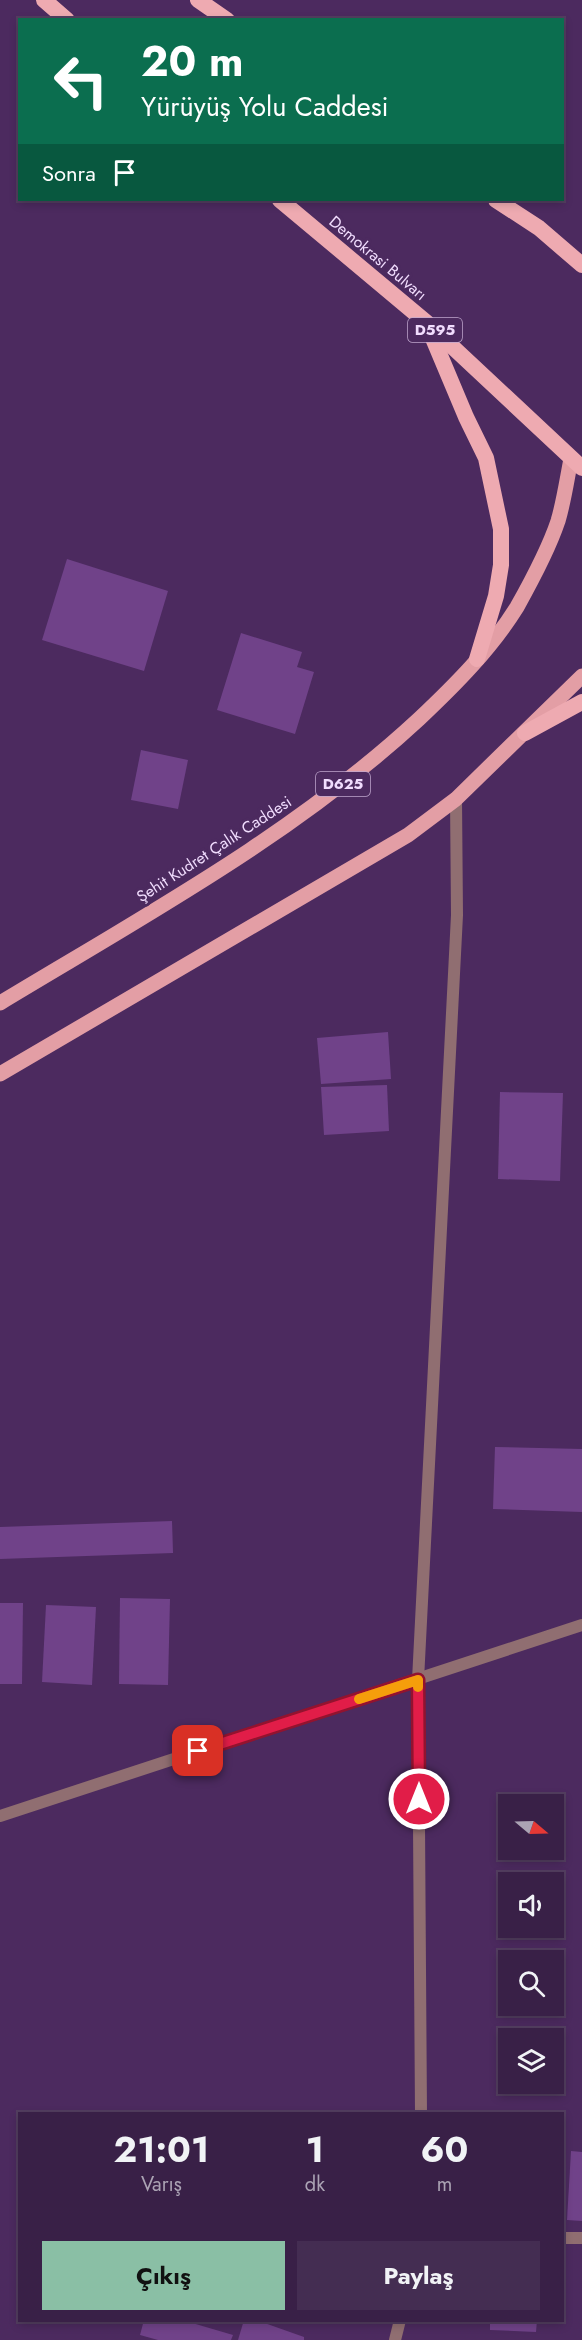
<!DOCTYPE html>
<html lang="tr">
<head>
<meta charset="utf-8">
<style>
  body { margin:0; font-family:Jost,sans-serif; background:#442d52; color:#f1f3f6; height:100vh; display:flex; flex-direction:column; font-size:22px; white-space:nowrap }
  * { box-sizing:border-box; margin:0 }
  p { font-size:20px; color:#aba3b4 }
  .icon { flex:none; width:33px; height:33px; fill:none; stroke:currentColor; stroke-width:2; stroke-linecap:round; stroke-linejoin:round }
  .map { position:relative; flex:1; overflow:hidden }
  .details { position:absolute; left:18px; top:2112px; width:546px; height:210px; display:flex; flex-direction:column; background:#392047; border-radius:0px; box-shadow:0 3px 9px #0003,0 0 0 2px #533e60 }
  .details>* { flex:none }
  .guide { position:absolute; left:18px; top:18px; width:546px; height:183px; border-radius:0px; box-shadow:0 3px 9px #0003,0 0 0 2px #533e60; background:#0b6e4f; color:#fff; overflow:hidden }
  .needle { width:39px; rotate:109deg }
  .buttons { position:absolute; left:498px; top:1794px; display:grid; gap:12px }
  .buttons a { display:grid; place-items:center; width:66px; height:66px; border-radius:0px; background:#392047; box-shadow:0 3px 9px #0003,0 0 0 2px #533e60; font-size:30px }
  .pin { position:absolute; display:grid; place-items:center; width:51px; height:51px; color:#fff; margin:-26px; border-radius:12px; box-shadow:0 3px 9px #0006 }
  .me { position:absolute; width:66px; margin:-33px; rotate:0deg; stroke-linejoin:round; filter:drop-shadow(0 0 4px #0008) }
  .turn { display:flex; align-items:center; gap:21px; height:126px; padding:0 24px; font-size:27px }
  .turn .icon { width:78px; height:78px; stroke-width:2.5 }
  .turn b { display:block; font-size:42px; line-height:51px }
  .then { display:flex; align-items:center; height:57px; padding:0 24px; background:#0003; gap:12px; font-size:22px }
  .eta { display:flex; justify-content:space-evenly; align-items:center; height:102px; text-align:center }
  .eta b { font-size:36px; font-weight:700; line-height:42px }
  .cta { display:flex; gap:12px; margin-top:auto; padding:12px 24px }
  .cta a { flex:1; height:69px; border-radius:0px; background:#8abfa5; color:#111; font-size:24px; font-weight:700; line-height:69px; text-align:center }
  .cta a+a { background:#442d52; color:#f1f3f6 }
  .map>svg:first-child { display:block }
  .building { fill:#704289 }
  .lines { fill:none; stroke-linecap:round; stroke-linejoin:round }
  .minor { stroke:#906e71; stroke-width:12 }
  .tertiary { stroke:#906e71; stroke-width:12 }
  .primary { stroke:#e39ea5; stroke-width:15 }
  .trunk { stroke:#eeaab1; stroke-width:16 }
  .route-casing { stroke:#92132f; stroke-width:15 }
  .route { stroke:#e11d48; stroke-width:10 }
  .slow { stroke:#f59e0b; stroke-width:10 }
  .labels { text-anchor:middle; dominant-baseline:central; stroke-width:6; stroke-linejoin:round; paint-order:stroke }
  .shield { fill:#4c2a5f; stroke:#c0a7ce; stroke-width:1.5 }
  .shield-label { font-size:15px; font-weight:bold; fill:#f1ddfe }
  .street-label { font-size:16px; fill:#f1ddfe; stroke:#4c2a5f }
</style>
</head>
<body>
<div class="map">
<svg width="582" height="2340" viewBox="0 0 582 2340">
  <rect width="100%" height="100%" fill="#4c2a5f"/>
  <g class="building">
    <polygon points="67,559 168,591 144,671 42,640"/>
    <polygon points="241,633 302,652 297,667 314,672 295,734 217,710"/>
    <polygon points="141,750 188,760 178,809 131,800"/>
    <polygon points="388,1032 391,1079 321,1084 317,1038"/>
    <polygon points="387,1085 389,1131 324,1135 321,1087"/>
    <polygon points="500,1092 563,1093 560,1181 498,1179"/>
    <polygon points="495,1447 582,1449 582,1512 493,1509"/>
    <polygon points="172,1521 173,1553 0,1559 0,1527"/>
    <polygon points="120,1598 170,1599 168,1685 119,1684"/>
    <polygon points="0,1603 23,1603 22,1684 0,1684"/>
    <polygon points="46,1605 96,1607 92,1685 42,1682"/>
    <polygon points="571,2151 582,2152 582,2221 567,2220"/>
    <polygon points="144,2320 182,2320 233,2335 231,2340 158,2340 140,2335"/>
    <polygon points="244,2320 256,2320 304,2337 304,2340 238,2340"/>
    <polygon points="490,2320 537,2320 536,2332 490,2330"/>
  </g>
  <g class="lines">
    <g class="minor">
      <polyline points="0,1816 582,1625"/>
      <polyline points="562,2238 582,2238"/>
    </g>
    <g class="tertiary">
      <polyline points="421,2114 418,1680 457,915 456,799"/>
      <polyline points="395,2340 400,2320"/>
    </g>
    <g class="primary">
      <path d="M0,1003C144,916 295,834 419,719C455,685 491,649 517,607C531,582 549,548 558,521C564,501 567,479 571,459"/>
      <polyline points="0,1074 408,835 456,799 582,676"/>
    </g>
    <g class="trunk">
      <polyline points="44,0 67,20"/>
      <polyline points="198,0 227,20"/>
      <polyline points="280,200 427,323 582,468"/>
      <polyline points="496,200 539,228 582,265"/>
      <polyline points="429,329 466,417 486,458 501,529 501,565 496,596 477,659"/>
      <polyline points="525,733 582,702"/>
    </g>
  </g>
  <g class="lines">
    <g class="route-casing">
      <polyline id="route" points="198,1751 418,1680 419,1799"/>
    </g>
    <use href="#route" class="route"/>
    <polyline class="slow" points="359,1699 418,1680 418,1687"/>
  </g>
  <g class="labels">
    <g class="shield">
      <rect x="408" y="318" width="54" height="24" rx="4.5"/>
      <rect x="316" y="772" width="54" height="24" rx="4.5"/>
    </g>
    <g class="shield-label">
      <text x="435" y="330">D595</text>
      <text x="343" y="784">D625</text>
    </g>
    <g class="street-label">
      <text transform="translate(378 258) rotate(40)">Demokrasi Bulvarı</text>
      <text transform="translate(214 849) rotate(-33)">Şehit Kudret Çalık Caddesi</text>
    </g>
  </g>
</svg>
<div class="buttons">
<a><svg class="needle" viewBox="-14 -14 28 28"><path d="M0-13l5 13h-10z" fill="#e53935"/><path d="M0 13l5-13h-10z" fill="#aba3b4"/></svg></a>
<a><svg class="icon" aria-label="sound" viewBox="0 0 24 24"><path d="M4 9h4l5-4v14l-5-4H4zM17 9q2 3 0 6"/></svg></a>
<a><svg class="icon" aria-label="search" viewBox="0 0 24 24"><circle cx="10" cy="10" r="6"/><path d="M15 15l6 6"/></svg></a>
<a><svg class="icon" aria-label="layers" viewBox="0 0 24 24"><path d="M12 4l9 5-9 5-9-5zM3 14l9 5 9-5"/></svg></a>
</div>
<div class="pin" style="left:198px;top:1751px;background:#d93025"><svg class="icon" aria-label="arrive" viewBox="0 0 24 24"><path d="M6 21V4h12l-3 4 3 4H6"/></svg></div>
<svg class="me" style="left:419px;top:1799px" viewBox="-20 -20 40 40"><circle r="17" fill="#e11d48" stroke="#fff" stroke-width="3"/><path d="M0-11L8 9 0 5-8 9z" fill="#fff"/></svg>
<div class="guide">
<div class="turn"><svg class="icon" aria-label="left" viewBox="0 0 24 24"><path d="M17 20v-9H6M10 6l-5 5 5 5"/></svg><div><b>20 m</b>Yürüyüş Yolu Caddesi</div></div>
<div class="then">Sonra<svg class="icon" aria-label="arrive" viewBox="0 0 24 24"><path d="M6 21V4h12l-3 4 3 4H6"/></svg></div>
</div>
<section class="details">
<div class="eta">
<div><b>21:01</b><p>Varış</p></div>
<div><b>1</b><p>dk</p></div>
<div><b>60</b><p>m</p></div>
</div>
<div class="cta"><a>Çıkış</a><a>Paylaş</a></div>
</section>
</div>
</body>
</html>
